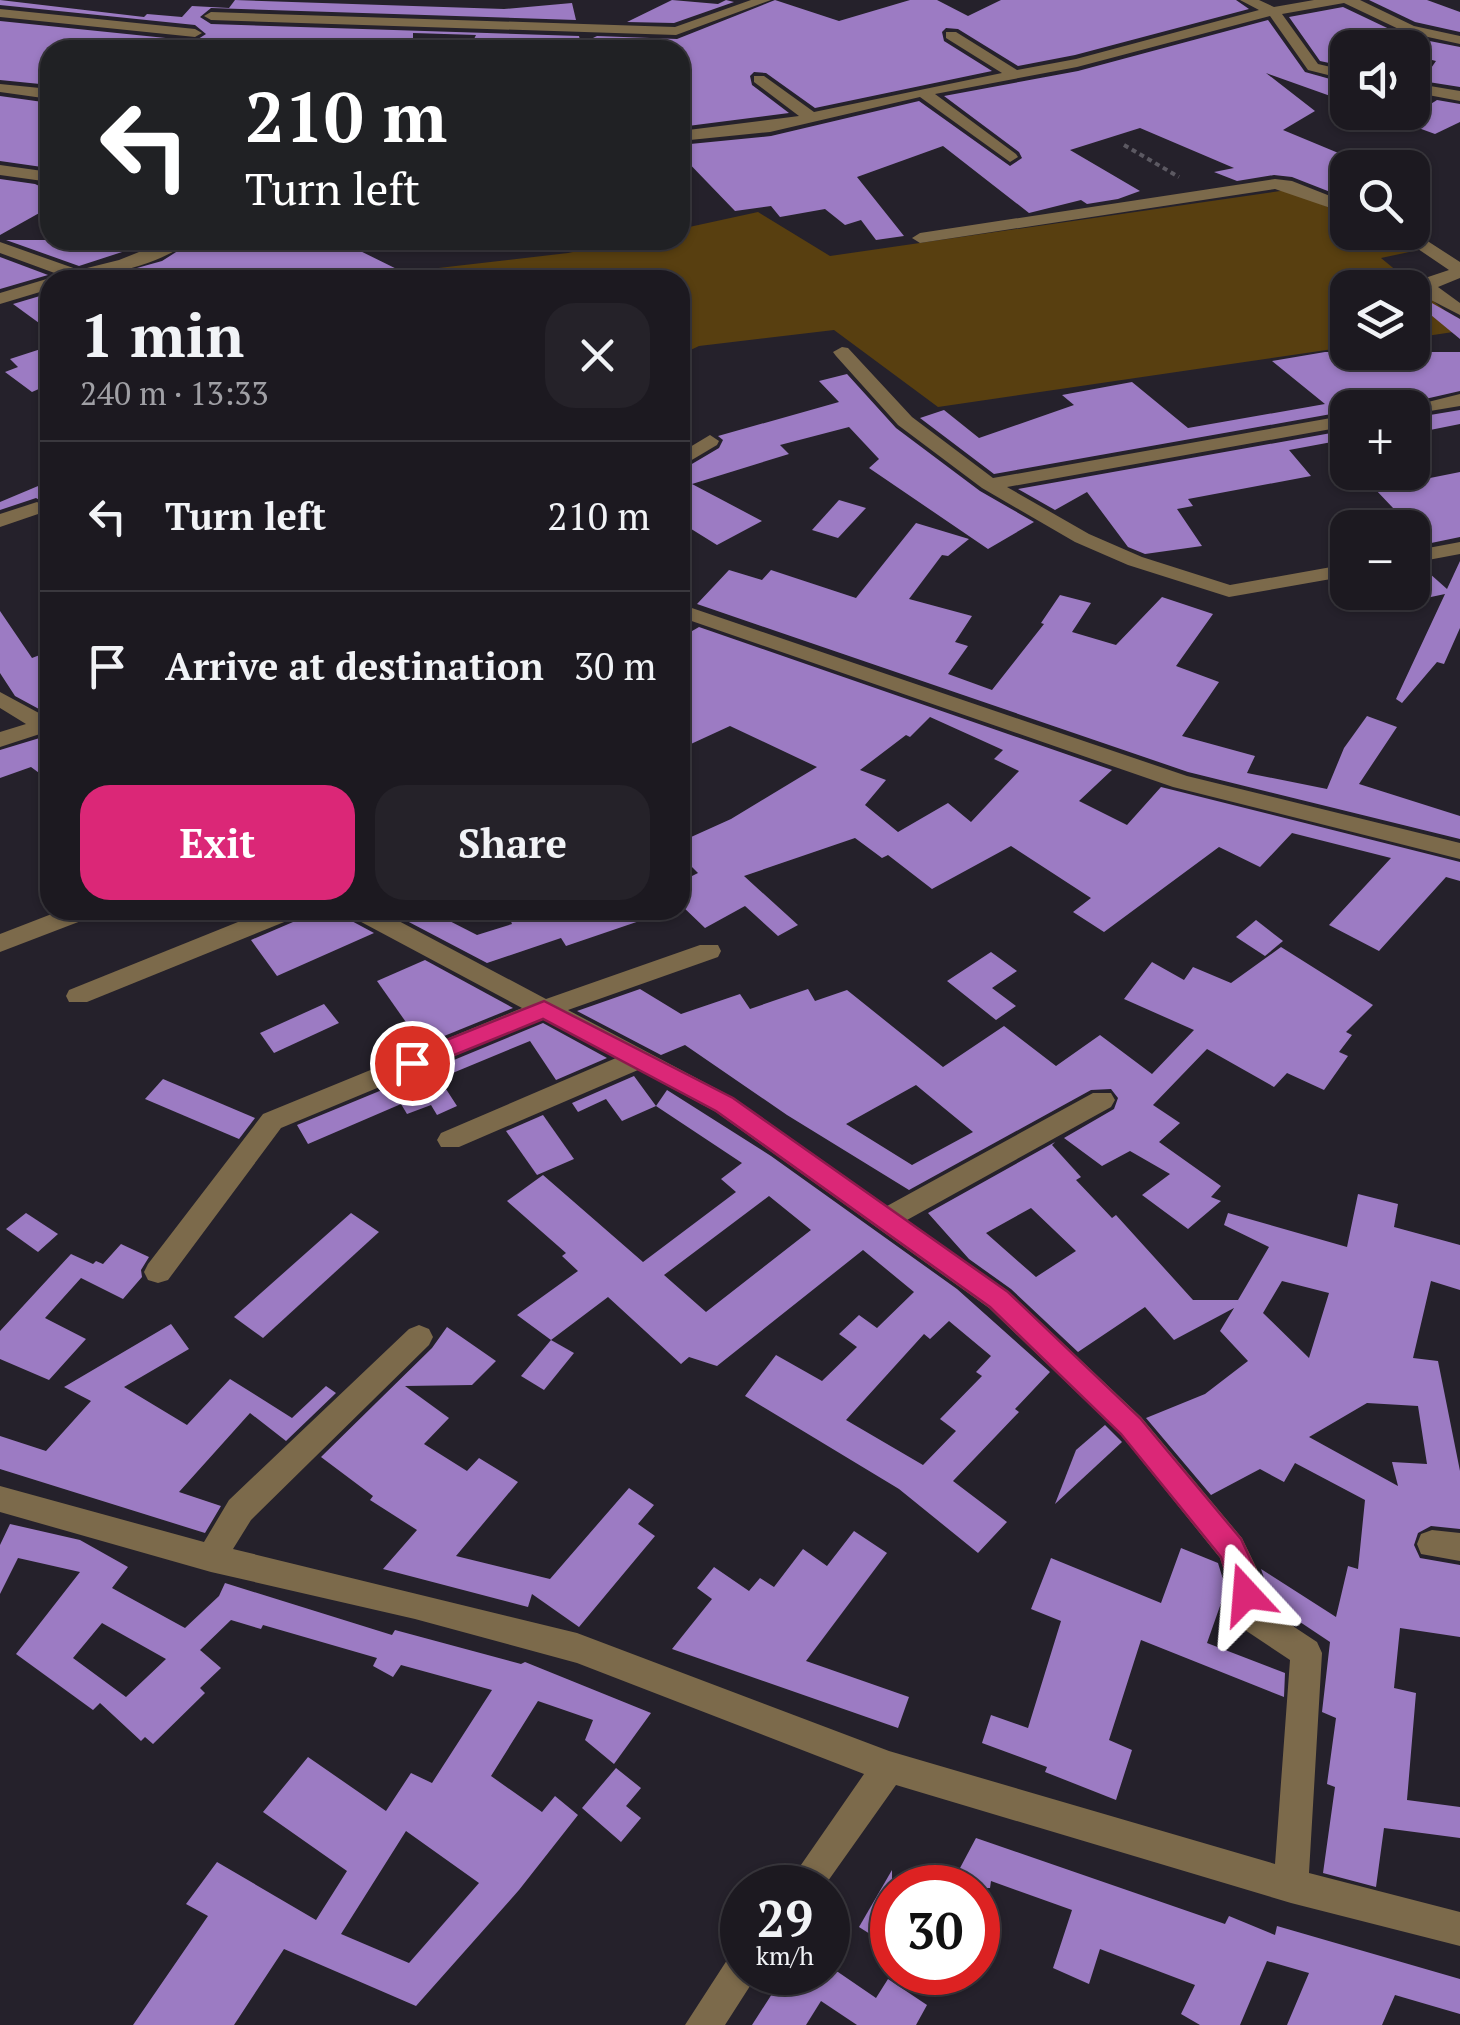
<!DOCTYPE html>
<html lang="en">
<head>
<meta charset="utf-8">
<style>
  body { margin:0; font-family:"PT Serif",serif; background:#252229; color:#f1f3f6; height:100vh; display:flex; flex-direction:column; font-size:38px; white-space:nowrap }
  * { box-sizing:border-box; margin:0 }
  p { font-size:32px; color:#a0a0a5 }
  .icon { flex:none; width:55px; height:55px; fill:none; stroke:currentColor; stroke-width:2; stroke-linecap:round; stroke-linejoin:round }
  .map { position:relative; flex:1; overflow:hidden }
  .panel { position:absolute; left:40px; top:270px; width:650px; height:650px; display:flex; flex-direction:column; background:#1c1920; border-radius:30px; box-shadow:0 2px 8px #0004,0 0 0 2px #3a383e }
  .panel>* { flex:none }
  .guide { position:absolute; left:40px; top:40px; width:650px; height:210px; border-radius:30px; box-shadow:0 2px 8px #0004,0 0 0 2px #3a383e; background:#202124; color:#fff; overflow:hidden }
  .controls { position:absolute; left:1330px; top:30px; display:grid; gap:20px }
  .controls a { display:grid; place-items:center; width:100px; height:100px; border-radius:20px; background:#1c1920; box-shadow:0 2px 8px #0004,0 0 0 2px #3a383e; font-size:50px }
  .speed { position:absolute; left:720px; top:1865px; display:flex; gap:20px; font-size:50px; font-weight:700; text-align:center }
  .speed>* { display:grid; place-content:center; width:130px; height:130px; border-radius:50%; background:#1c1920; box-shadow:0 2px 8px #0004,0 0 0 2px #3a383e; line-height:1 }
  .speed small { font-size:25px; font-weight:400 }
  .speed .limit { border:15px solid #d22; background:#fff; color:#111 }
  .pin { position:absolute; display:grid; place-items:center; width:85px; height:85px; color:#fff; margin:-42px; border:5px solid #fff; border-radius:50%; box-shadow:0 2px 10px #0007 }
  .me { position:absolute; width:110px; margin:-55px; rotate:341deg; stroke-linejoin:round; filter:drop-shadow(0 0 8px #0008) }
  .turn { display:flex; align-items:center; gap:35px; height:210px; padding:0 40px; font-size:45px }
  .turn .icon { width:130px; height:130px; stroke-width:2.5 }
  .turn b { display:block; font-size:70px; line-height:85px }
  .round { display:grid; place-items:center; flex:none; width:105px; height:105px; border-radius:30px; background:#252229 }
  .headline { display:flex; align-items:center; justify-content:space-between; height:170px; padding:0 40px }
  h1 { font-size:60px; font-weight:700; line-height:75px }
  .action { display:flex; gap:20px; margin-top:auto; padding:20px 40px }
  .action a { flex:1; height:115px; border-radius:30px; background:#db2777; color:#fff; font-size:40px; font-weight:700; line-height:115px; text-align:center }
  .action a+a { background:#252229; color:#f1f3f6 }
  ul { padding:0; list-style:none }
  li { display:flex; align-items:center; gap:30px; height:150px; padding:0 40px; border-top:2px solid #3a383e }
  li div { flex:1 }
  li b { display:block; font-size:38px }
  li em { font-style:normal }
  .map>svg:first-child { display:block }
  .green { fill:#583f10 }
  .building { fill:#9c7bc3; fill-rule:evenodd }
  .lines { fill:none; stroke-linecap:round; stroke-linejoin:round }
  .path { stroke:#5c5962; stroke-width:4; stroke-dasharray:5 4; stroke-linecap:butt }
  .minor { fill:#7c6a4b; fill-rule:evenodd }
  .route { fill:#db2777; stroke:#8e194d; stroke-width:2.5 }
</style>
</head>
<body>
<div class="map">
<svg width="1460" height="2025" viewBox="0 0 1460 2025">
  <rect width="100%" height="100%" fill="#25212b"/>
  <polygon class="green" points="1287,190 1347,215 1348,232 1391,233 1428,248 1381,258 1460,323 1460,331 1413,338 1412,288 1348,288 1347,347 938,407 834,330 699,346 680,355 680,280 403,280 421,270 568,253 629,240 680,240 680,229 758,212 830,256"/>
  <g class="building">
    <polygon points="0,0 144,17 147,14 182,17 192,6 229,8 235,0 504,9 572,3 576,20 211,8 200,17 211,24 579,36 581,44 597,36 677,39 775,0 839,21 910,0 937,0 968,16 1001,0 1236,0 1249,9 1075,55 1018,66 958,29 946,28 942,32 944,41 992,71 815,108 766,73 754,72 750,76 752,85 789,113 680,127 680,50 554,50 553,39 508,38 502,50 469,49 476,35 413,33 413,50 50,50 50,85 0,80 0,21 195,41 206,34 195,25 0,5"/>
    <polygon points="672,0 718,4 726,0 734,2 674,23 627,22"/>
    <polygon points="1369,0 1427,0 1460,12 1460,32 1415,22"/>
    <polygon points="1343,7 1404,36 1460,47 1460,87 1422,81 1436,61 1412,55 1412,48 1348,48 1348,67 1320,61 1289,17"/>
    <polygon points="1268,20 1305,72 1348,84 1348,92 1336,98 1266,73 1315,111 1283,130 1348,157 1348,190 1338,195 1292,177 1274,175 1237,181 1214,172 1234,168 1140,128 1070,150 1140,191 1118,199 1087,204 1081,200 1029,213 943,146 857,177 904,236 876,240 861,220 845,225 825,209 780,217 771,206 735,211 680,154 680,145 771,136 919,101 1010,166 1022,158 1019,152 944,96 1078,71"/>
    <polygon points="0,96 50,103 50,164 42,167 0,161"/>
    <polygon points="1437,100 1460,104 1460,122 1435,134 1402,122"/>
    <polygon points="0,179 35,184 50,191 50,207 0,235"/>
    <polygon points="6,240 95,240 108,246 121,240 134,246 159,240 79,266"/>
    <polygon points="195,240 298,240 314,251 326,246 326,240 338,240 419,280 94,280 162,261"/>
    <polygon points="0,257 48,275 0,289"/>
    <polygon points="50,293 50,331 13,304"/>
    <polygon points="1423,298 1460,319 1460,339 1414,301"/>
    <polygon points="50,346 50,384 32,392 5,372 18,367 10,359"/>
    <polygon points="1325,352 1460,352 1460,391 1412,402 1348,408 1348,411 994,474 920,418 944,410 979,438 1074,405 1062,395 1132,382 1188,428 1325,404 1272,361"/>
    <polygon points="847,374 896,428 980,491 1034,522 988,549 869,468 879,459 849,427 780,445 789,454 692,484 762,521 717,545 680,522 680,471 719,448 723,440 718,436 839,402 819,381"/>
    <polygon points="1460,410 1460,424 1420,432 1412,423 1412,418"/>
    <polygon points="1348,430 1348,439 1289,450 1311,476 1188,499 1193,506 1177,509 1202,546 1145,554 1128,547 1087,492 1055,510 1018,489"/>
    <polygon points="1460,472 1460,537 1412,547 1412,528 1375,489"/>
    <polygon points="50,481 50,506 36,498 0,510 0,502"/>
    <polygon points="839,500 866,508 838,538 812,530"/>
    <polygon points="916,523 969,539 948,556 942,555 909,599 972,616 955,642 968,646 948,674 992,690 1044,624 1041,623 1060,595 1091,603 1072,632 1116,645 1162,597 1213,614 1176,666 1219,682 1182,736 1255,756 1247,773 1327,789 1344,748 1367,716 1397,727 1359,784 1460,816 1460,839 1188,772 697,604 729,570 762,580 771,570 856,598"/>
    <polygon points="1460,561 1460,628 1444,664 1437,662 1402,703 1396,699 1445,594 1412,601 1412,567 1420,565 1447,589"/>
    <polygon points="0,611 32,658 50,651 50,715 15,696 0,673"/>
    <path d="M699,627L1112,770L1079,801L1127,825L1161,787L1460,862V881L1446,877L1379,951L1329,925L1391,858L1292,833L1260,867L1219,847L1104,932L1073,912L1091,898L1011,846L932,889L888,855L882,858L855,838L744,876L798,925L778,936L745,906L705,928L680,904V882L698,873L680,855V842L731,819L817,767L730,726L680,749V638ZM930,717L1003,750L994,759L1019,771L971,822L948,803L898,832L865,805L886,780L860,770L906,735L910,737Z"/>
    <polygon points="43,737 50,738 50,781 31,767 0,778 0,750"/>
    <polygon points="307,910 342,910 348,919 374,933 277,976 251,940 300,919"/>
    <polygon points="386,910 428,910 477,935 512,924 510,919 536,910 660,910 660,914 566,946 561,938 487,963"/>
    <polygon points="1256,920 1283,941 1265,956 1236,937"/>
    <path d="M1281,947L1373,1005L1346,1032L1352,1035L1339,1052L1348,1056L1324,1090L1287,1073L1274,1087L1207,1049L1153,1105L1180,1123L1159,1142L1221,1186L1211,1197L1221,1201L1188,1229L1142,1195L1170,1174L1130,1151L1102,1166L1064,1138L1114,1109L1118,1098L1111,1089L1091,1090L909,1190L787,1115L685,1045L661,1055L577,1011L640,989L681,1014L740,994L750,1009L808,989L815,1001L847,990L943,1067L1004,1026L1056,1066L1100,1035L1152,1074L1194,1030L1124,999L1152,962L1184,980L1193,967L1231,983ZM916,1085L973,1132L912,1165L846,1124Z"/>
    <polygon points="991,952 1017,971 992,988 1016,1006 996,1020 947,981"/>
    <polygon points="425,960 513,1008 422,1045 377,981"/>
    <polygon points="324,1004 339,1023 274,1053 260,1033"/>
    <polygon points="543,1023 607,1058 556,1080 530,1041 443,1077 437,1067"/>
    <polygon points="433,1069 457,1106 437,1115 431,1105 407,1114 401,1104 308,1144 297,1125"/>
    <path d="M634,1076L656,1106L667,1090L771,1156L957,1289L1050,1372L1015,1409L1019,1412L953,1481L1007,1522L978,1553L899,1489L745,1396L776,1355L822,1381L857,1347L839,1334L859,1315L877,1328L914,1292L863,1250L717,1366L689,1357L681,1364L608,1297L551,1340L517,1315L578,1271L562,1256L566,1253L507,1201L543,1175L643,1262L736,1192L721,1179L742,1163L656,1106L622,1121L606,1099L578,1112L572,1103ZM769,1196L811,1230L706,1312L664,1275ZM949,1321L991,1356L976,1372L982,1376L940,1419L956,1431L923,1465L846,1420L924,1334L930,1339Z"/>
    <polygon points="163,1079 255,1118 239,1139 145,1099"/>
    <polygon points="543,1115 574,1159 537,1175 506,1131"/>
    <path d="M1055,1142L1052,1145L1081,1177L1076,1180L1112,1218L1116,1215L1193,1300H1238L1269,1247L1224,1225L1228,1213L1347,1247L1358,1194L1398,1204L1394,1227L1460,1245V1290L1431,1281L1413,1358L1438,1361L1460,1471V1529L1431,1526L1418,1533L1414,1545L1420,1558L1460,1565V1637L1400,1628L1394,1688L1416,1693L1407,1800L1460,1807V1838L1384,1828L1376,1887L1323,1873L1335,1787L1327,1784L1336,1718L1322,1712L1330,1642L1273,1604L1261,1569L1336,1617L1348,1566L1358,1569L1365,1500L1295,1463L1284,1482L1260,1469L1211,1495L1146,1418L1205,1394L1248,1361L1220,1331L1234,1308L1174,1340L1145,1307L1078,1352L1011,1289L969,1259L928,1213ZM1031,1208L1076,1251L1036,1277L986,1233ZM1282,1281L1329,1293L1309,1358L1263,1313ZM1367,1403L1418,1406L1427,1464L1392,1462L1398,1486L1309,1437Z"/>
    <polygon points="26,1213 58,1234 38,1252 6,1229"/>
    <polygon points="351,1213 379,1232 263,1338 234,1317"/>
    <polygon points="121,1244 149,1257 141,1270 142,1277 123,1299 81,1278 45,1318 86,1339 49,1380 0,1359 0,1331 71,1254 93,1264 96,1261 103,1264"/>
    <polygon points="171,1324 189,1349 124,1387 187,1425 230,1379 292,1418 326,1386 336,1393 286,1441 250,1413 179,1492 221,1506 205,1533 0,1469 0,1436 46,1451 91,1401 64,1387"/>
    <polygon points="447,1327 496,1361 472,1385 405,1386 449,1418 424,1444 467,1471 479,1458 518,1482 456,1556 550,1579 629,1488 654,1505 638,1524 655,1536 579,1627 532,1594 528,1607 383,1569 417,1530 370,1500 373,1496 321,1457 432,1348"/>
    <polygon points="551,1340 574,1353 544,1390 521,1376"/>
    <polygon points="1105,1425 1122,1442 1055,1504 1076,1450"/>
    <path d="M10,1524L80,1540L128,1567L112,1588L185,1628L219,1596L225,1583L392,1635L395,1630L521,1664L525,1662L651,1713L614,1764L585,1740L593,1720L538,1701L491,1776L542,1812L555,1796L578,1815L519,1890L416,2006L284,1949L234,2025H133L208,1916L186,1904L217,1862L316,1920L347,1871L263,1812L308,1757L386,1811L411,1773L432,1783L492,1690L401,1665L393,1677L373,1666L377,1658L263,1625L261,1629L231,1620L200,1650L221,1668L200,1688L205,1693L153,1744L145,1737L141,1741L100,1703L93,1710L16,1654L80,1572L18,1558L0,1594V1545ZM102,1623L166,1659L126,1697L73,1658ZM406,1831L479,1883L409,1963L341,1934Z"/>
    <polygon points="854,1531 887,1553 806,1661 909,1697 898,1728 672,1649 712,1599 697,1588 714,1567 749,1591 760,1578 774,1587 803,1549 827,1566"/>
    <polygon points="1181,1548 1218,1563 1226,1589 1207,1643 1285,1673 1284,1697 1141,1640 1109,1740 1132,1750 1116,1800 1045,1772 1047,1767 982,1743 991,1715 1028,1728 1061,1621 1031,1609 1051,1558 1161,1603"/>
    <polygon points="616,1768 641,1788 626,1806 641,1818 621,1842 582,1808"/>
    <polygon points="976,1838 1225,1924 1229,1916 1275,1935 1277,1926 1460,1979 1460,2014 1395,1995 1382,2025 1287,2025 1309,1973 1267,1961 1240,2025 1200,2025 1181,2014 1195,1985 1100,1949 1089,1984 1053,1968 1072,1910 991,1881 990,1888 956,1888 960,1868"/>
    <polygon points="892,1870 892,1948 859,1927"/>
    <polygon points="786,1972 838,1972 876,1998 888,1979 927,2005 916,2025 857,2025 821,2001 806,2025 752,2025"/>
  </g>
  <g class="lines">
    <polyline class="path" points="1124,145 1179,177"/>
    <g class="minor">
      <polygon points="751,0 771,0 676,35 211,20 204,16 211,12 675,27"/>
      <polygon points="1240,0 1259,0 1274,7 1314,0 1360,0 1414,26 1460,36 1460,44 1405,32 1344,3 1282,14 1318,64 1348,71 1348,80 1308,70 1270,16 1077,67 935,94 1016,154 1018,157 1010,162 920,97 770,132 680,141 680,131 799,116 754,82 754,76 764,76 814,112 1002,73 946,38 946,32 956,32 1017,70 1076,59 1259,10"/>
      <polygon points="0,9 195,29 202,33 195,37 0,17"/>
      <polygon points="1412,83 1460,91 1460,101 1412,92"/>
      <polygon points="0,84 50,89 50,99 0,92"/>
      <polygon points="0,165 50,172 50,182 0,175"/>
      <polygon points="1275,179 1292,181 1348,203 1348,214 1275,189 920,243 912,238 920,233"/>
      <polygon points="1412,231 1460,262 1460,278 1438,287 1460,303 1460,315 1427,298 1420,287 1428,277 1449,270 1393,232"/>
      <path d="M169,240H191C158,267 92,280 50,280V289L0,304V293L60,275L0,253V242L79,270L119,260Z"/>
      <polygon points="301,240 322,240 324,243 316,248"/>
      <polygon points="842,347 848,348 912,417 993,478 1348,415 1348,426 1007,487 1089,534 1142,557 1230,585 1348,564 1348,576 1229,597 1128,565 1075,542 982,488 898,425 836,356 833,352"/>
      <polygon points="1460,394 1460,406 1412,414 1412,408 1404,408"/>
      <polygon points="710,435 719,441 717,445 680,467 680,453"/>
      <polygon points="37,502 47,508 44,512 0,527 0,514"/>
      <polygon points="1460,542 1460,554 1412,563 1412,551"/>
      <polygon points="680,604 1187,776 1460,843 1460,859 1173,787 680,617"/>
      <polygon points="0,692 50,719 50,735 43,733 0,747 0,732 26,724 0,708"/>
      <polygon points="62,910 98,910 94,916 0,952 0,934"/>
      <polygon points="268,910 303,910 299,916 87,1002 69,1002 66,996 69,990"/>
      <polygon points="346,910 378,910 546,999 700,945 718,945 721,951 718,957 568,1010 734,1098 887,1206 1093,1093 1111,1093 1115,1100 1111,1107 907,1220 1009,1292 1141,1417 1242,1538 1257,1569 1267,1609 1317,1642 1322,1653 1309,1873 1460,1912 1460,1946 1291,1903 896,1785 823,1888 785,1888 864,1774 577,1663 415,1619 211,1572 0,1512 0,1486 204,1542 229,1500 409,1329 419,1325 429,1329 433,1337 429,1345 251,1520 233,1549 577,1633 889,1751 1275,1864 1290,1660 1242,1628 1220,1558 1121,1435 989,1308 716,1112 638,1070 459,1147 441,1147 437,1140 441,1133 616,1058 543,1019 281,1128 168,1280 158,1283 148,1280 144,1272 148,1264 263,1114 522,1008 350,916"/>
      <polygon points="1432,1530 1460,1533 1460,1561 1421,1554 1417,1544 1421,1534"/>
      <polygon points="742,1952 742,1972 759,1972 725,2025 685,2025 729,1957"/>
    </g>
  </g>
  <polygon class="route" points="544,1001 733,1098 1008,1292 1140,1418 1241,1539 1255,1569 1261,1594 1257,1603 1246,1607 1236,1603 1221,1557 1121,1434 990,1307 716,1111 543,1019 420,1069 404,1069 400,1063 404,1057"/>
</svg>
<div class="controls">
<a><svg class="icon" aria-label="sound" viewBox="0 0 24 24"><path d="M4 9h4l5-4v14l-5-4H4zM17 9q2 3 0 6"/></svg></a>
<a><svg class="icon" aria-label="search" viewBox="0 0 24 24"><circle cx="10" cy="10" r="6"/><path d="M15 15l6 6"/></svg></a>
<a><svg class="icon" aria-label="layers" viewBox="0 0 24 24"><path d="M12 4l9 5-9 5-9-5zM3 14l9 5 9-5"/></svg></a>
<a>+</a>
<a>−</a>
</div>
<div class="speed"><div>29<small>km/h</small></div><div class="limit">30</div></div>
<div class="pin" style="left:412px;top:1063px;background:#d93025"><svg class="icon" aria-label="arrive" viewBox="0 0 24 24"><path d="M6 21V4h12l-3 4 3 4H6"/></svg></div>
<svg class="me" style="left:1246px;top:1594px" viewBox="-20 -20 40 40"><path d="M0-17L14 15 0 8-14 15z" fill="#db2777" stroke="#fff" stroke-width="4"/></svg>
<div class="guide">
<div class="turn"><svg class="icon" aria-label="left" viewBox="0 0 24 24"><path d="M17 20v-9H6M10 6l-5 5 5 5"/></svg><div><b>210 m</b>Turn left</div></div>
</div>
<section class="panel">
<div class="headline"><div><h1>1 min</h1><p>240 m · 13:33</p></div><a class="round"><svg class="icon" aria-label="close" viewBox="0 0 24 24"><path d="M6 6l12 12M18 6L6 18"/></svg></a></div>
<ul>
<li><svg class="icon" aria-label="left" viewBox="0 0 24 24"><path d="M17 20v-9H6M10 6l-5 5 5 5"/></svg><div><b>Turn left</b></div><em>210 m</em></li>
<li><svg class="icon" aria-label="arrive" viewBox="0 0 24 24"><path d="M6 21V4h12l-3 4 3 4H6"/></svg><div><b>Arrive at destination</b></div><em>30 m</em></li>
</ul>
<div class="action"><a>Exit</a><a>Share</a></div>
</section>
</div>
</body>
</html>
